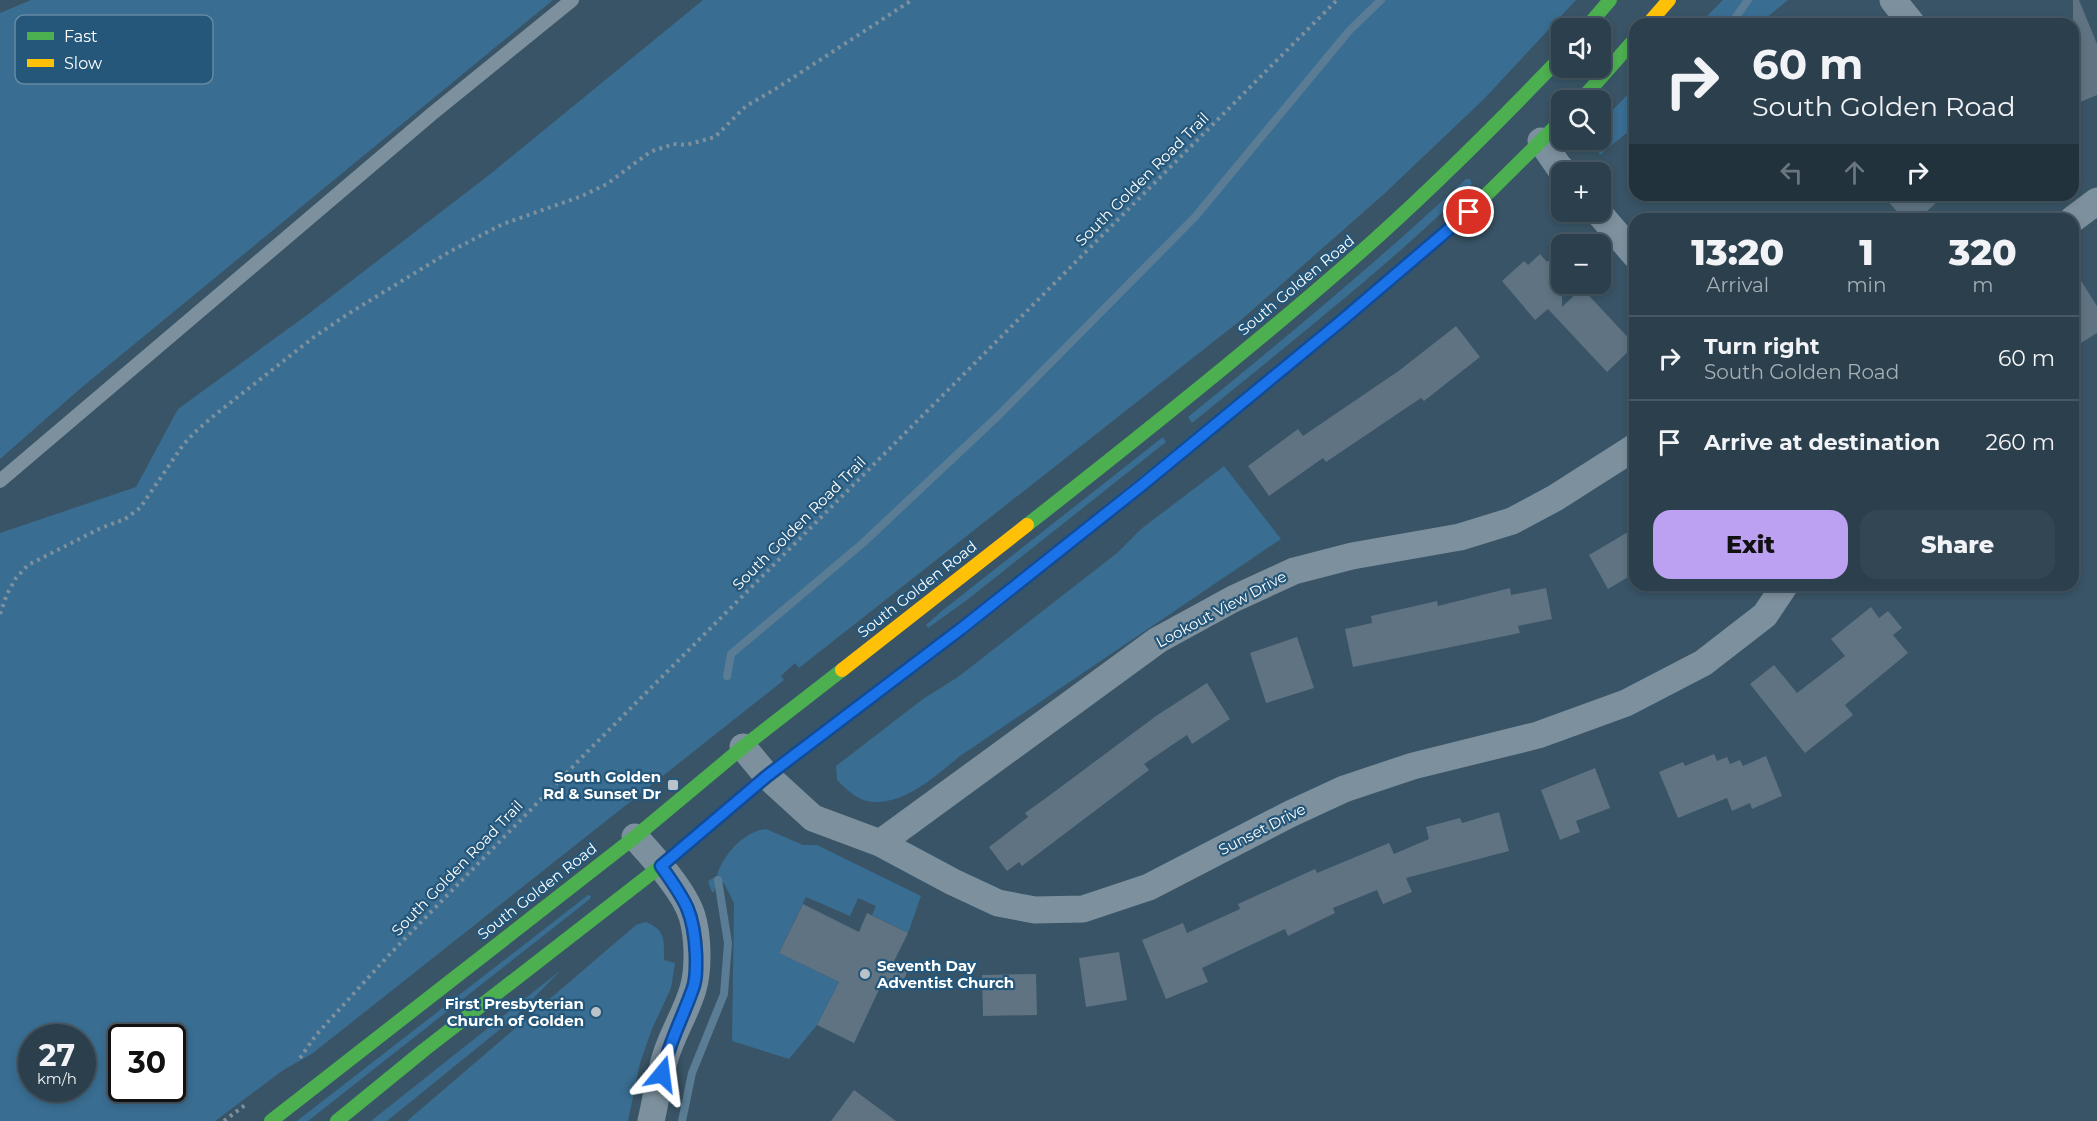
<!DOCTYPE html>
<html lang="en">
<head>
<meta charset="utf-8">
<style>
  body { margin:0; font-family:Montserrat,sans-serif; background:#334653; color:#f1f3f6; height:100vh; display:flex; flex-direction:column; font-size:22px; white-space:nowrap }
  * { box-sizing:border-box; margin:0 }
  p { font-size:20px; color:#a6afb5 }
  .icon { flex:none; width:33px; height:33px; fill:none; stroke:currentColor; stroke-width:2; stroke-linecap:round; stroke-linejoin:round }
  .map { position:relative; flex:1; overflow:hidden }
  .drawer { position:absolute; left:1629px; top:213px; width:450px; height:378px; display:flex; flex-direction:column; background:#2b3f4c; border-radius:18px; box-shadow:0 3px 9px #0003,0 0 0 2px #475864 }
  .drawer>* { flex:none }
  .banner { position:absolute; left:1629px; top:18px; width:450px; height:183px; border-radius:18px; box-shadow:0 3px 9px #0003,0 0 0 2px #475864; background:#2b3f4c; color:#f1f3f6; overflow:hidden }
  .buttons { position:absolute; left:1551px; top:18px; display:grid; gap:12px }
  .buttons a { display:grid; place-items:center; width:60px; height:60px; border-radius:12px; background:#2b3f4c; box-shadow:0 3px 9px #0003,0 0 0 2px #475864; font-size:30px }
  .speed { position:absolute; left:18px; top:1024px; display:flex; gap:12px; font-size:30px; font-weight:700; text-align:center }
  .speed>* { display:grid; place-content:center; width:78px; height:78px; border-radius:50%; background:#2b3f4c; box-shadow:0 3px 9px #0003,0 0 0 2px #475864; line-height:1 }
  .speed small { font-size:15px; font-weight:400 }
  .speed .limit { border:3px solid #111; border-radius:9px; background:#fff; color:#111 }
  .pin { position:absolute; display:grid; place-items:center; width:51px; height:51px; color:#fff; margin:-26px; border:3px solid #fff; border-radius:50%; box-shadow:0 2px 6px #0007 }
  .me { position:absolute; width:66px; margin:-33px; rotate:16deg; stroke-linejoin:round; filter:drop-shadow(0 0 4px #0008) }
  .turn { display:flex; align-items:center; gap:21px; height:126px; padding:0 24px; font-size:27px }
  .turn .icon { width:78px; height:78px; stroke-width:2.5 }
  .turn b { display:block; font-size:42px; line-height:51px }
  .lanes { display:flex; align-items:center; height:57px; padding:0 24px; background:#0003; justify-content:center; gap:30px; direction:ltr }
  .lanes .off { opacity:.35 }
  .eta { display:flex; justify-content:space-evenly; align-items:center; height:102px; text-align:center }
  .eta b { font-size:36px; font-weight:800; line-height:42px }
  .cta { display:flex; gap:12px; margin-top:auto; padding:12px 24px }
  .cta a { flex:1; height:69px; border-radius:18px; background:#bca0f2; color:#111; font-size:24px; font-weight:800; line-height:69px; text-align:center }
  .cta a+a { background:#334653; color:#f1f3f6 }
  ul { padding:0; list-style:none }
  li { display:flex; align-items:center; gap:18px; height:84px; padding:0 24px; border-top:2px solid #475864 }
  li div { flex:1 }
  li b { display:block; font-size:22px }
  li em { font-style:normal }
  .map>svg:first-child { display:block }
  .green { fill:#396d91; fill-rule:evenodd }
  .lines { fill:none; stroke-linecap:round; stroke-linejoin:round }
  .stream { stroke:#5a7c94; stroke-width:8 }
  .building { fill:#5f7382 }
  .path { stroke:#7d909d; stroke-width:4; stroke-dasharray:3 4.5; stroke-linecap:butt }
  .lane { stroke:#7d909d; stroke-width:14 }
  .street { stroke:#7d909d; stroke-width:27 }
  .fast { stroke:#4caf50; stroke-width:14 }
  .slow { stroke:#ffc107; stroke-width:14 }
  .route-casing { stroke:#114b97; stroke-width:15 }
  .route { stroke:#1a73e8; stroke-width:10 }
  .poi-dot { fill:#bac3c9; stroke:#25577a; stroke-width:2 }
  .labels { text-anchor:middle; dominant-baseline:central; stroke-width:4.5; stroke-linejoin:round; paint-order:stroke }
  .street-label { font-size:15px; fill:#fff; stroke:#25577a }
  .poi-label { font-size:15px; font-weight:bold; fill:#fff; stroke:#25577a; text-anchor:end }
  .key { fill:#25577a; stroke:#6689a2; stroke-width:1.5 }
  .key-label { font-size:16px; fill:#fff }
</style>
</head>
<body>
<div class="map">
<svg width="2097" height="1121" viewBox="0 0 2097 1121">
  <rect width="100%" height="100%" fill="#395466"/>
  <g class="green">
    <polygon points="31,0 553,0 81,388 0,459 0,13"/>
    <path d="M703,0H1576L1485,98L1384,194L1241,320L799,668L795,663L781,676L784,680L313,1053L282,1071L215,1121H0V533L136,487L178,409L307,315L489,175ZM32,1038H82V1089H32ZM122,1038H172V1089H122Z"/>
    <polygon points="1723,0 1788,0 1759,24 1699,24"/>
    <polygon points="1635,87 1635,126 1600,155 1594,140 1600,140 1601,122"/>
    <path d="M1466,179H1470L1472,184C1384,270 1287,345 1192,423L1188,417C1283,340 1377,262 1466,179Z"/>
    <polygon points="1163,437 1166,442 967,600 928,628 926,625 943,610"/>
    <path d="M1224,466L1281,539L960,756C936,776 901,808 867,801C856,799 844,787 837,780L836,766L923,699L958,677L1117,553L1141,529Z"/>
    <path d="M766,829L803,845H817L921,896L908,933L872,915L876,906L858,898L850,916L806,897L779,953L839,982L817,1025L789,1059L732,1041L734,903L724,883L716,882L714,892H712L708,881L717,876C722,856 744,831 766,829Z"/>
    <polygon points="588,895 591,896 590,899 308,1121 297,1121"/>
    <path d="M646,922C666,930 664,941 664,960L675,963L671,988L652,1029L640,1063L628,1121H407L636,925Z"/>
    <polygon points="561,970 514,1018 387,1121 371,1121"/>
  </g>
  <g class="lines">
    <g class="stream">
      <polyline points="1731,24 1748,0"/>
      <polyline points="727,676 731,654 863,543 999,415 1195,217 1349,31 1381,0"/>
      <polyline points="682,1121 692,1073 724,994 728,943 718,880"/>
    </g>
  </g>
  <g class="building">
    <polygon points="2073,0 2079,0 2097,44 2097,95 2073,105"/>
    <polygon points="1882,195 1945,195 1918,219 1904,219"/>
    <polygon points="1562,249 1562,307 1582,288 1635,345 1607,372 1548,309 1535,320 1502,281 1524,261 1528,265 1540,254 1547,262"/>
    <polygon points="2073,268 2097,306 2097,333 2073,348"/>
    <polygon points="1456,326 1480,357 1424,401 1421,398 1326,462 1323,458 1269,496 1248,466 1298,429 1303,436 1400,370"/>
    <polygon points="1628,532 1635,544 1635,573 1608,589 1589,555"/>
    <polygon points="1510,588 1511,595 1546,588 1552,619 1518,626 1520,633 1353,667 1345,629 1372,623 1371,616 1437,601 1438,606"/>
    <polygon points="1871,607 1879,618 1888,611 1902,628 1893,635 1908,653 1845,705 1853,715 1805,753 1750,684 1774,665 1797,693 1845,656 1831,639"/>
    <polygon points="1297,637 1314,688 1266,703 1250,653"/>
    <polygon points="1207,683 1230,719 1192,744 1187,735 1144,764 1149,770 1022,866 1019,862 1007,871 989,847 1028,817 1025,813 1046,798 1156,716"/>
    <polygon points="1714,754 1717,761 1727,757 1730,764 1740,760 1743,766 1766,756 1782,796 1752,809 1750,803 1732,811 1727,798 1678,818 1659,772 1683,762 1685,766"/>
    <polygon points="1595,768 1610,808 1576,821 1580,832 1560,840 1541,790"/>
    <polygon points="1499,812 1509,851 1406,878 1412,892 1383,904 1377,890 1333,908 1335,913 1288,936 1285,929 1202,968 1208,982 1166,999 1142,940 1183,923 1187,933 1240,909 1238,904 1315,869 1317,873 1389,843 1394,854 1429,839 1426,827 1460,818 1462,823"/>
    <polygon points="803,904 859,932 867,913 908,933 894,961 909,968 900,988 883,981 854,1043 817,1025 839,982 779,953"/>
    <polygon points="1119,952 1127,1000 1086,1007 1079,958"/>
    <polygon points="1036,974 1037,1015 983,1016 982,975"/>
    <polygon points="854,1090 896,1121 831,1121"/>
  </g>
  <g class="lines">
    <g class="path">
      <polyline points="0,614 7,594 16,578 28,565 101,528 125,519 140,508 183,445 195,432 216,414 314,337 348,314 449,252 503,224 582,196 607,184 650,152 673,144 686,145 715,137 746,106 777,88 912,0"/>
      <polyline points="300,1058 316,1035 388,956 588,751 1337,0"/>
      <polyline points="224,1121 245,1105"/>
    </g>
    <polyline class="lane" points="0,481 433,113 572,0"/>
    <g class="street">
      <polyline points="1893,0 1912,24"/>
      <polyline points="1541,141 1559,167 1565,172"/>
      <polyline points="1598,212 1635,255"/>
      <polyline points="2073,219 2097,201"/>
      <polyline points="743,747 767,776 813,818 880,843 953,882 998,903 1035,910 1083,909 1149,887 1290,814 1344,789 1413,766 1538,735 1626,703 1703,663 1765,615 1785,585"/>
      <path d="M635,837C653,857 684,890 692,916C698,936 699,968 693,989C686,1013 672,1034 665,1058C659,1078 656,1100 651,1121"/>
      <polyline points="880,843 1158,640 1233,599 1294,571 1352,556 1460,537 1512,521 1555,498 1635,447"/>
    </g>
    <g class="fast">
      <polyline points="1586,28 1610,0"/>
      <polyline points="1581,100 1635,39"/>
      <polyline points="1138,488 1340,322 1469,212 1562,120"/>
      <path d="M1027,525C1133,442 1239,358 1340,270C1418,203 1491,130 1562,56"/>
      <polyline points="271,1121 635,837 743,747 842,670"/>
      <polyline points="337,1121 424,1050 661,866 767,776 879,691"/>
    </g>
    <g class="slow">
      <polyline points="1648,24 1669,0"/>
      <polyline points="842,670 1027,525"/>
      <polyline points="879,691 962,628 1138,488"/>
    </g>
  </g>
  <g class="lines">
    <g class="route-casing">
      <path id="route" d="M662,1074C668,1045 682,1019 692,991C697,980 696,966 696,955C694,911 685,900 661,866L767,776L962,628L1142,485L1340,322L1469,212"/>
    </g>
    <use href="#route" class="route"/>
  </g>
  <g class="poi-dot">
    <rect x="667" y="779" width="12" height="12" rx="3"/>
    <circle cx="865" cy="974" r="6"/>
    <circle cx="596" cy="1012" r="6"/>
  </g>
  <g class="labels">
    <g class="street-label">
      <text transform="translate(1142 179) rotate(-45)">South Golden Road Trail</text>
      <text transform="translate(1296 285) rotate(-40)">South Golden Road</text>
      <text transform="translate(799 523) rotate(-45)">South Golden Road Trail</text>
      <text transform="translate(917 589) rotate(-38)">South Golden Road</text>
      <text transform="translate(1221 609) rotate(-28)">Lookout View Drive</text>
      <text transform="translate(1262 829) rotate(-27)">Sunset Drive</text>
      <text transform="translate(457 868) rotate(-46)">South Golden Road Trail</text>
      <text transform="translate(537 891) rotate(-38)">South Golden Road</text>
    </g>
    <g class="poi-label">
      <text x="661" y="776">South Golden<tspan x="661" dy="17">Rd &amp; Sunset Dr</tspan></text>
      <text x="877" y="965" text-anchor="start">Seventh Day<tspan x="877" dy="17">Adventist Church</tspan></text>
      <text x="584" y="1003">First Presbyterian<tspan x="584" dy="17">Church of Golden</tspan></text>
    </g>
  </g>
  <rect x="15" y="15" width="198" height="69" rx="9" class="key"/>
  <rect x="27" y="32" width="27" height="8" fill="#4caf50"/>
  <rect x="27" y="59" width="27" height="8" fill="#ffc107"/>
  <g class="key-label">
    <text x="64" y="42">Fast</text>
    <text x="64" y="69">Slow</text>
  </g>
</svg>
<div class="buttons">
<a><svg class="icon" aria-label="sound" viewBox="0 0 24 24"><path d="M4 9h4l5-4v14l-5-4H4zM17 9q2 3 0 6"/></svg></a>
<a><svg class="icon" aria-label="search" viewBox="0 0 24 24"><circle cx="10" cy="10" r="6"/><path d="M15 15l6 6"/></svg></a>
<a>+</a>
<a>−</a>
</div>
<div class="speed"><div>27<small>km/h</small></div><div class="limit">30</div></div>
<div class="pin" style="left:1469px;top:212px;background:#d93025"><svg class="icon" aria-label="arrive" viewBox="0 0 24 24"><path d="M6 21V4h12l-3 4 3 4H6"/></svg></div>
<svg class="me" style="left:662px;top:1074px" viewBox="-20 -20 40 40"><path d="M0-17L14 15 0 8-14 15z" fill="#1a73e8" stroke="#fff" stroke-width="4"/></svg>
<div class="banner">
<div class="turn"><svg class="icon" aria-label="right" viewBox="0 0 24 24"><path d="M7 20v-9h11M14 6l5 5-5 5"/></svg><div><b>60 m</b>South Golden Road</div></div>
<div class="lanes"><svg class="icon off" aria-label="left" viewBox="0 0 24 24"><path d="M17 20v-9H6M10 6l-5 5 5 5"/></svg><svg class="icon off" aria-label="ahead" viewBox="0 0 24 24"><path d="M12 20V5M6 11l6-6 6 6"/></svg><svg class="icon" aria-label="right" viewBox="0 0 24 24"><path d="M7 20v-9h11M14 6l5 5-5 5"/></svg></div>
</div>
<section class="drawer">
<div class="eta">
<div><b>13:20</b><p>Arrival</p></div>
<div><b>1</b><p>min</p></div>
<div><b>320</b><p>m</p></div>
</div>
<ul>
<li><svg class="icon" aria-label="right" viewBox="0 0 24 24"><path d="M7 20v-9h11M14 6l5 5-5 5"/></svg><div><b>Turn right</b><p>South Golden Road</p></div><em>60 m</em></li>
<li><svg class="icon" aria-label="arrive" viewBox="0 0 24 24"><path d="M6 21V4h12l-3 4 3 4H6"/></svg><div><b>Arrive at destination</b></div><em>260 m</em></li>
</ul>
<div class="cta"><a>Exit</a><a>Share</a></div>
</section>
</div>
</body>
</html>
